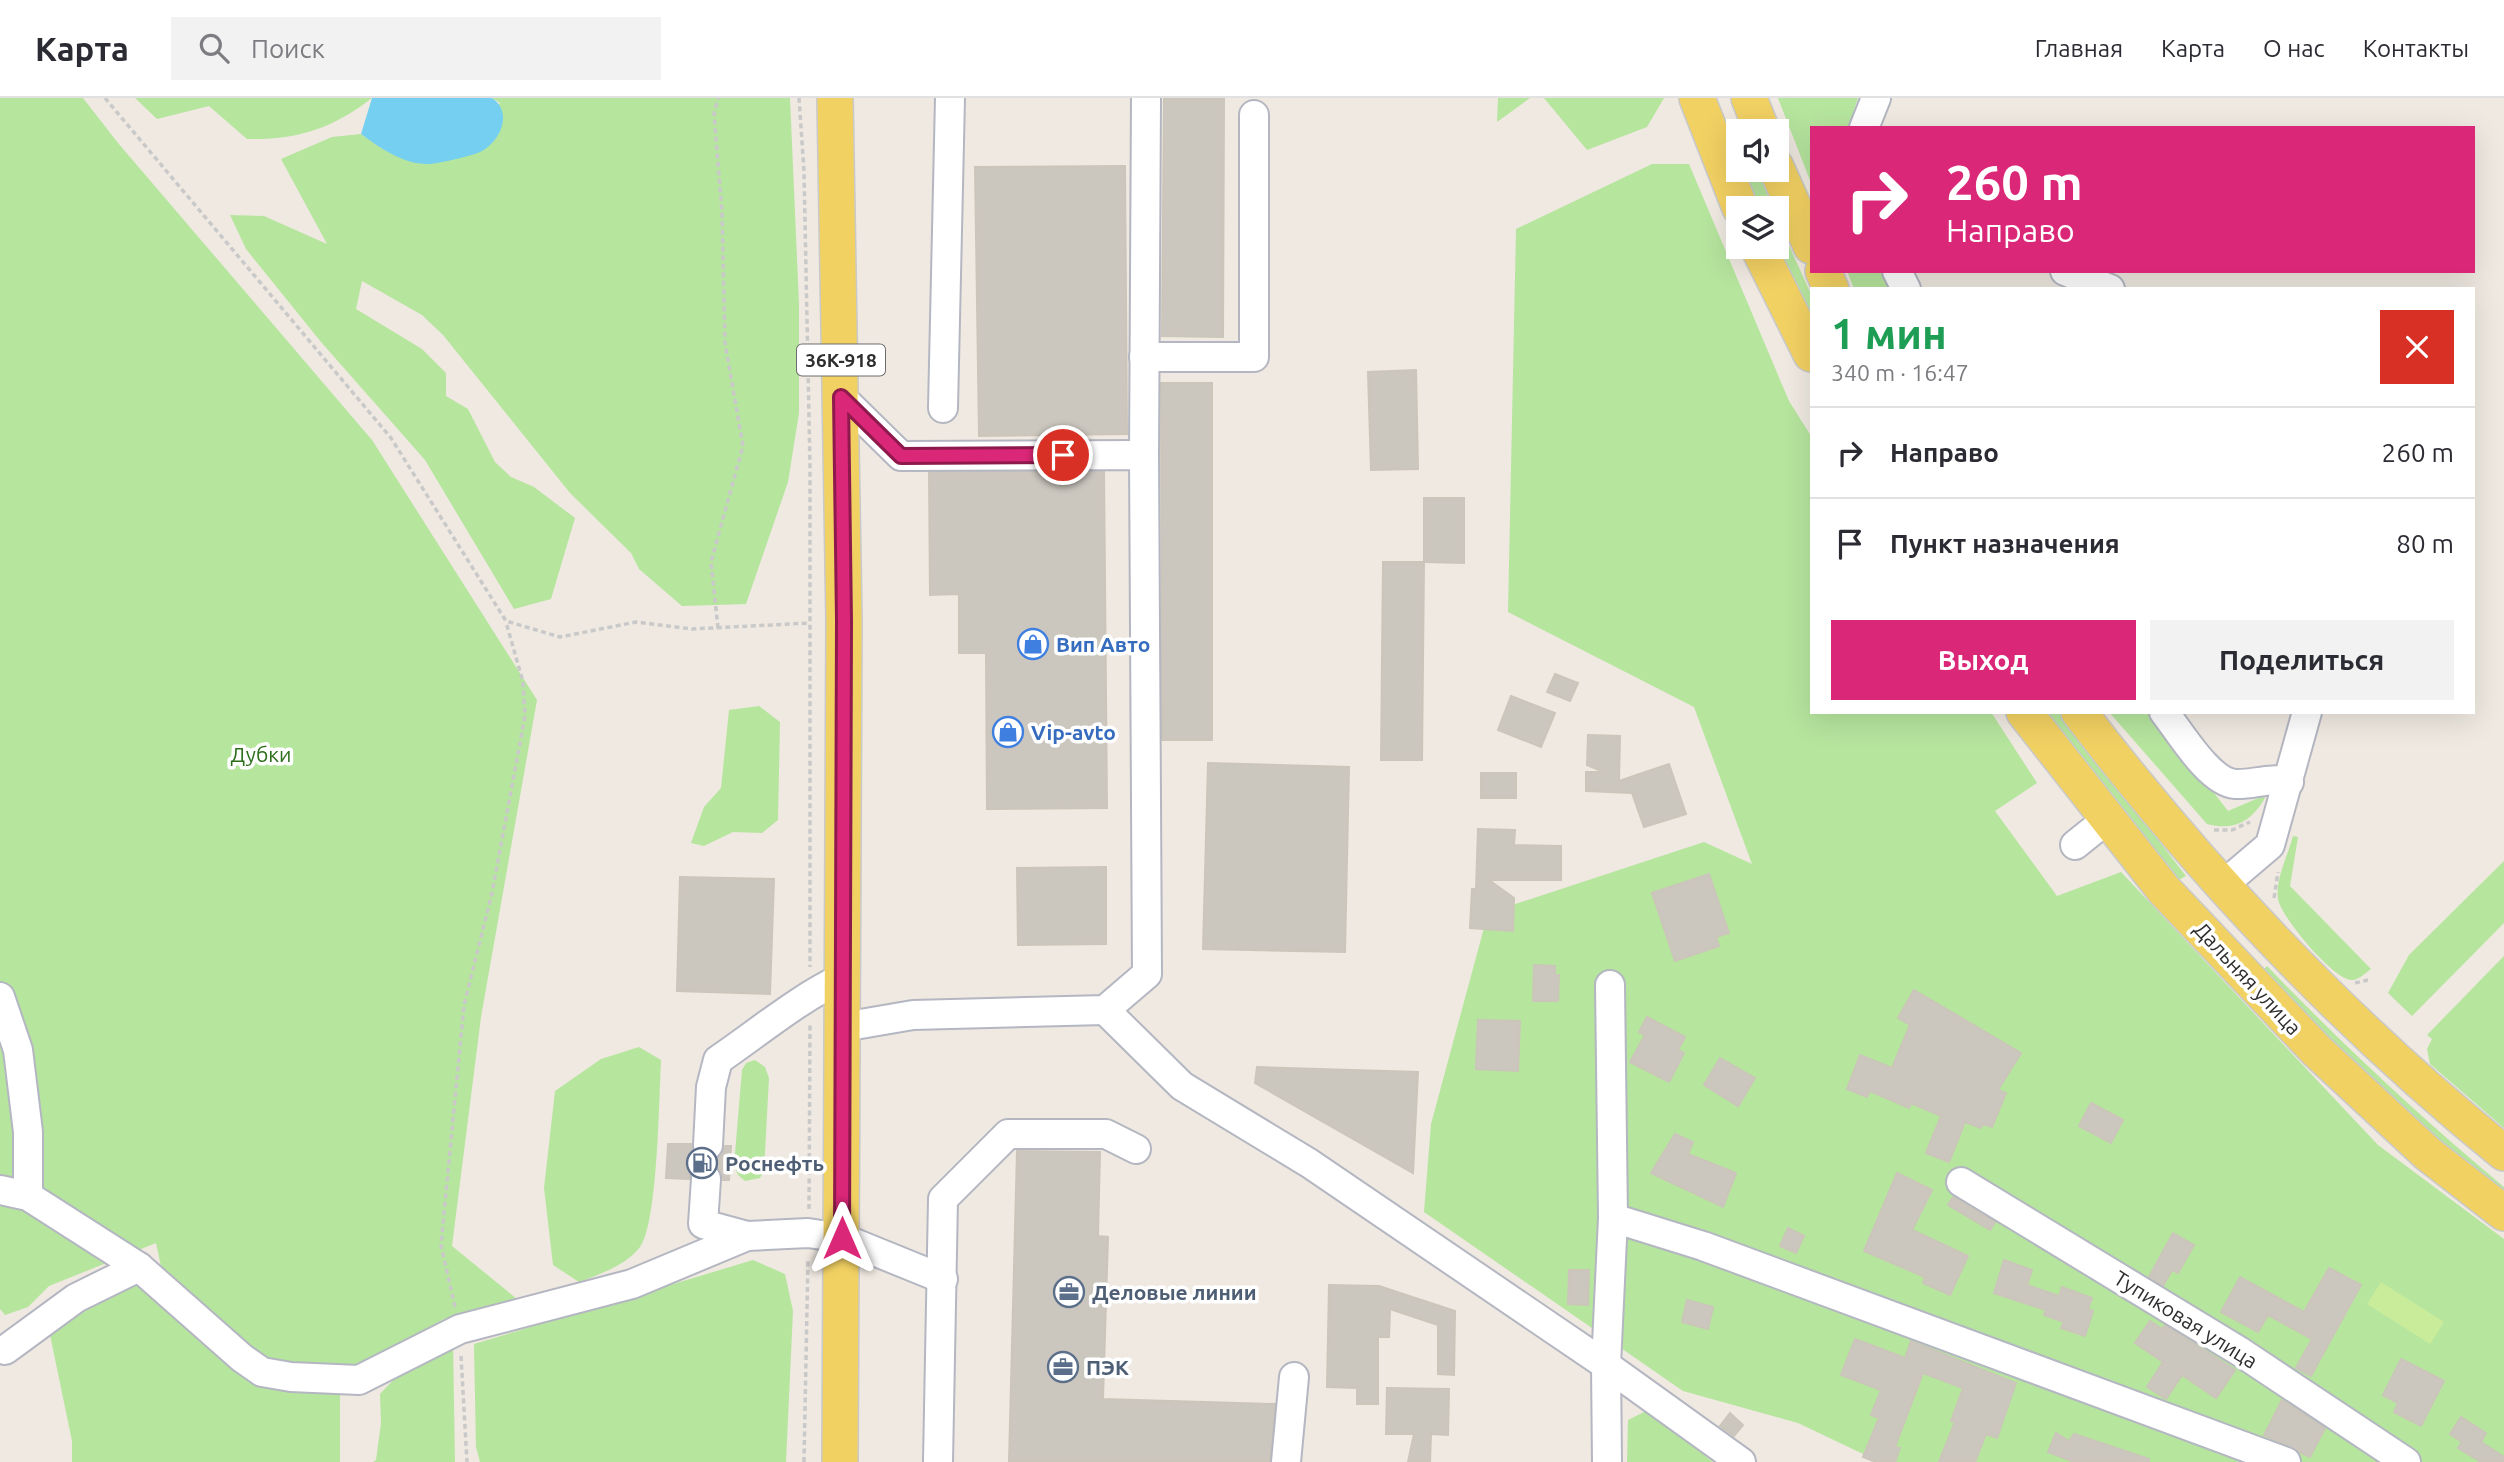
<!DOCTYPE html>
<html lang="ru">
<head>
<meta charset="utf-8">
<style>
  body { margin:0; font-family:Ubuntu,sans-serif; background:#f2f2f3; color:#2b2b33; height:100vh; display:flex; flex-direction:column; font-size:26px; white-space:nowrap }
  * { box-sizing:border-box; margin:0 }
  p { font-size:23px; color:#7c7c81 }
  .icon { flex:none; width:38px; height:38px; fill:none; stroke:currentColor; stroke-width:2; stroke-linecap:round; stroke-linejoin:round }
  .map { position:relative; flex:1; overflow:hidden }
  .sheet { position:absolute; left:1810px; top:189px; width:665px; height:427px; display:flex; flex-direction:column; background:#fff; border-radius:0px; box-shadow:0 7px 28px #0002 }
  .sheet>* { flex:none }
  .hud { position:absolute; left:1810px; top:28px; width:665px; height:147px; border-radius:0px; box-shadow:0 7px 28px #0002; background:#db2777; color:#fff; overflow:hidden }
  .buttons { position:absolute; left:1726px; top:21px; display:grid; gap:14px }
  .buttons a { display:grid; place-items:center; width:63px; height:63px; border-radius:0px; background:#fff; box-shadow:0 7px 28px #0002; font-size:35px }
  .pin { position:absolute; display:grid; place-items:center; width:60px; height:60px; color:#fff; margin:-30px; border:4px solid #fff; border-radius:50%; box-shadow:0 2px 7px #0007 }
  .me { position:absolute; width:77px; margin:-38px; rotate:0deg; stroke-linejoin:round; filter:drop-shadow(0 0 5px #0008) }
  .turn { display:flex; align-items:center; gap:24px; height:147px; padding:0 21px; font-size:32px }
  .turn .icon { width:91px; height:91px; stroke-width:2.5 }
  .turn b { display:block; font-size:49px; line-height:60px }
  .round { display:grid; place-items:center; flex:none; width:74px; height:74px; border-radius:0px; background:#f2f2f3 }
  .head { display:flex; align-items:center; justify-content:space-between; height:119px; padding:0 21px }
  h1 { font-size:42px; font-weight:600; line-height:52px; color:#1e9e55 }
  .cta { display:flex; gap:14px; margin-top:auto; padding:14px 21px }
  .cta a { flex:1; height:80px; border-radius:0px; background:#db2777; color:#fff; font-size:28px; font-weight:600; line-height:80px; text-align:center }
  .cta a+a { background:#f2f2f3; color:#2b2b33 }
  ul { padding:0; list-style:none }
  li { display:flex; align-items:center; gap:21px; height:91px; padding:0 21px; border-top:2px solid #e1e1e2 }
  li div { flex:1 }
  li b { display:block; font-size:26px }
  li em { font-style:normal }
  header { display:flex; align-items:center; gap:42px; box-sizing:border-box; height:98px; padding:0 35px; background:#fff; border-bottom:2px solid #e1e1e2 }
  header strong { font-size:33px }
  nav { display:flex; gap:38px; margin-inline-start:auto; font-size:24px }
  .search { width:490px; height:63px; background:#f2f2f3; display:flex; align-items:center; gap:18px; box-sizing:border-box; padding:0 24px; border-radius:0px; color:#7c7c81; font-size:26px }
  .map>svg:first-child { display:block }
  .green { fill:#b6e59e }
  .pitch { fill:#c9ec9a }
  .water { fill:#75cff0 }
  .building { fill:#cbc7bf; stroke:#cbc5ba; stroke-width:2 }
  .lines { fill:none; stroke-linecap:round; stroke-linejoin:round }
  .minor-casing { stroke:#b4b7c1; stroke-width:32 }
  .major-casing { stroke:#c9c9c9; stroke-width:38 }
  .path { stroke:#c9c9c9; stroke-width:3.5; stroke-dasharray:5 3.5; stroke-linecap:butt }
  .minor { stroke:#fff; stroke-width:28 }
  .major { stroke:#f2d163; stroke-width:35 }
  .route-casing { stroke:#8e194d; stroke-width:18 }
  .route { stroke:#db2777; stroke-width:12 }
  .labels { text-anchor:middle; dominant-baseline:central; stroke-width:7; stroke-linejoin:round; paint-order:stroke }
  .shield { fill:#fff; stroke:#6d6d6d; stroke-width:2 }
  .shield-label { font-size:19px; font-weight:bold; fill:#2e2e2e }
  .shop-label { font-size:21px; font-weight:bold; fill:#366cbe; stroke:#fff; text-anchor:start }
  .park-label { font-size:21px; fill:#2c6e1b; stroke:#fff }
  .street-label { font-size:21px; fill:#2e2e2e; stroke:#fff }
  .service-label { font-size:21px; font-weight:bold; fill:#4e5e75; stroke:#fff; text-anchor:start }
</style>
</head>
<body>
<header>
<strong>Карта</strong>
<div class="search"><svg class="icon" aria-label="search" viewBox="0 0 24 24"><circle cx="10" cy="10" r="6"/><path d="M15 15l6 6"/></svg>Поиск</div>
<nav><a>Главная</a><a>Карта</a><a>О нас</a><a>Контакты</a></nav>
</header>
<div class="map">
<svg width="2504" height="1364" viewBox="0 0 2504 1364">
  <rect width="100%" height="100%" fill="#efe9e1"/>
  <g class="green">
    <polygon points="0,0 83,0 118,45 372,342 537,602 481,919 452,1148 517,1201 444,1221 363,1267 339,1274 266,1268 162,1173 156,1145 49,1188 28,1209 5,1217 0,1211"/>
    <path d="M135,0H372C332,31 297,42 247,41L209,8L157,21Z"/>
    <path d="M492,0H790L799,206V315L788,384L746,506L682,508L639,471L631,455L570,395L443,237L422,217L362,183L356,211L422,251L446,275V298L468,311L495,364L511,379L534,389L575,420L551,501L514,511L425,362L321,244L246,151L230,117L264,118L327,146L281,61L332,39L361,36C383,52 418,75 446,61C462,54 487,19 500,5Z"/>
    <polygon points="1498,0 1530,0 1497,24"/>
    <polygon points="1544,0 1664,0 1647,29 1587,52"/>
    <polygon points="1778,0 1858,0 1848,30 1811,30 1811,85"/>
    <polygon points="1652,66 1689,66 1789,303 1811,338 1811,614 1991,614 2037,685 1995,713 2057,798 2121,774 2378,1047 2504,1141 2504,1364 1880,1364 1798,1325 1683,1293 1424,1114 1431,1026 1488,815 1704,744 1752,766 1694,609 1508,514 1516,131"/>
    <polygon points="1744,72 1757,72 1773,110 1759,110"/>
    <polygon points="1776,119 1811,196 1811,226 1776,149"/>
    <polygon points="1847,173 1887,173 1895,191 1854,191"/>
    <polygon points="759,608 780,624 778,722 762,735 733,734 704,748 691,745 704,709 721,690 729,612"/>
    <polygon points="2045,614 2059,614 2186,778 2175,784"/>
    <path d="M2109,614H2152L2228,713L2263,698L2265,700C2251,724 2234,733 2207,726Z"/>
    <path d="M2293,738L2298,739L2290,788L2371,871C2365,875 2359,882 2352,882C2334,883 2281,819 2278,801C2275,782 2288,757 2293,738Z"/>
    <polygon points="2504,763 2504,825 2412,918 2388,895 2409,857"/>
    <polygon points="2504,858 2504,1030 2430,966 2427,951 2432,941 2427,937"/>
    <path d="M2267,868C2342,946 2420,1019 2504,1089V1102L2258,877Z"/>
    <path d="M639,949L661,962C659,998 658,1125 640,1149C625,1168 600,1176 579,1184L553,1167L544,1090L555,993L601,961Z"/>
    <polygon points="755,962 765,969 769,980 764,1073 760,1080 745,1083 738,1077 734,1067 742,972 746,965"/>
    <polygon points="753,1162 785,1176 793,1213 786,1364 480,1364 476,1349 474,1246"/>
    <polygon points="144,1182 190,1229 340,1294 340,1364 72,1364 72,1343 49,1232"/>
    <polygon points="453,1246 455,1364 373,1364 376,1362 381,1325 380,1296 398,1277"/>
    <polygon points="1648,1312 1713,1364 1627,1364 1628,1322"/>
  </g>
  <polygon class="pitch" points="2381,1184 2444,1224 2430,1246 2367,1206"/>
  <path class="water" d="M372,0H492C513,14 501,42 482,53C476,57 437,66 429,66C404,67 380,50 361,36Z"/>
  <g class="building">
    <polygon points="1164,0 1224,0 1223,239 1162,238"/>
    <polygon points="1125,68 1127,336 979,338 975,69"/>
    <polygon points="1416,272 1418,371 1371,372 1368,274"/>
    <polygon points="1161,285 1212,285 1212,642 1162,642"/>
    <polygon points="929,374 1104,374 1107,710 987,711 986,555 959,555 959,496 930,497"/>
    <polygon points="1424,400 1464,400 1464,465 1424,464"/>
    <polygon points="1383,464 1424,464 1422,662 1381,662"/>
    <polygon points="1555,576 1578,585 1570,603 1547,594"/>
    <polygon points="1511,598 1555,615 1541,649 1498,632"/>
    <polygon points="1588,637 1620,638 1619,683 1669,666 1686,716 1644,729 1632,695 1586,693 1586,674 1604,674 1587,667"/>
    <polygon points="1208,665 1349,669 1345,854 1203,851"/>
    <rect x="1481" y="675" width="35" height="25"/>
    <polygon points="1478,731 1515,732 1514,747 1561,748 1561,782 1489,782 1514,800 1513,833 1470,830 1472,791 1476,791"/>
    <polygon points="1106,769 1106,846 1018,847 1017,770"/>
    <polygon points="1709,776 1729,835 1716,839 1719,848 1675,863 1652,795"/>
    <polygon points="680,779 774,781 770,896 677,893"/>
    <polygon points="1534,867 1555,868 1555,877 1559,877 1558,903 1533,903"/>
    <polygon points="1914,892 2021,955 1998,992 2006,995 1992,1029 1983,1026 1981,1030 1965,1024 1949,1064 1926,1055 1941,1018 1911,1005 1909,1010 1870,993 1867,999 1847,991 1860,957 1892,970 1910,927 1898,920"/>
    <polygon points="1647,919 1685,939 1678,952 1684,955 1669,984 1630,964 1645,937 1639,934"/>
    <polygon points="1478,922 1520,923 1518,973 1476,971"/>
    <polygon points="1720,960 1755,980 1738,1008 1704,987"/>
    <polygon points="1257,969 1418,974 1413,1075 1255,985"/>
    <polygon points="2091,1005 2123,1022 2111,1045 2079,1028"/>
    <polygon points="1675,1036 1693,1044 1688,1056 1736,1075 1723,1109 1651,1075"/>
    <polygon points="668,1046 691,1046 698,1060 708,1064 722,1057 725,1048 731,1048 729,1082 723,1082 716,1068 706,1064 693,1071 689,1081 666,1080"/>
    <polygon points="1017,1053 1100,1054 1098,1138 1108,1139 1103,1301 1275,1306 1270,1364 1009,1364"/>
    <polygon points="1897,1075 1932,1092 1912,1132 1968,1158 1950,1197 1923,1185 1925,1179 1864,1153"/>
    <polygon points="1953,1099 1995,1124 1990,1132 1948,1107"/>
    <polygon points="1788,1130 1804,1138 1796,1155 1780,1148"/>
    <polygon points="2173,1135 2194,1147 2178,1175 2172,1172 2163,1188 2149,1179"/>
    <polygon points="2004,1162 2032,1172 2027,1187 2059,1198 2062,1189 2092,1200 2088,1211 2093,1213 2085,1238 2061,1230 2064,1224 2044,1217 2046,1212 1994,1195"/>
    <polygon points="2329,1170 2361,1187 2311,1278 2296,1270 2312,1241 2268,1217 2258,1234 2221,1214 2240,1179 2304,1214"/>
    <polygon points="1569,1172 1589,1172 1588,1207 1568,1206"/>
    <polygon points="1329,1187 1379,1188 1455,1213 1454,1277 1438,1276 1438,1227 1390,1211 1389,1239 1378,1239 1378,1306 1357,1306 1357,1290 1327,1289"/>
    <polygon points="1687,1202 1713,1209 1708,1231 1682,1224"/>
    <polygon points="2150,1223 2162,1231 2165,1227 2235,1272 2216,1300 2182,1277 2166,1301 2147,1289 2163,1264 2135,1245"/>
    <polygon points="1855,1241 1905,1260 1911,1243 2016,1285 1997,1340 1986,1336 1975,1364 1939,1364 1955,1324 1951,1323 1963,1290 1923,1275 1895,1349 1900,1350 1895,1364 1876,1364 1863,1359 1879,1320 1871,1317 1881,1292 1841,1277"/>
    <polygon points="2401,1261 2444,1283 2421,1328 2394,1314 2398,1305 2383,1297"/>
    <polygon points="1387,1290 1449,1291 1448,1337 1431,1336 1430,1364 1408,1364 1414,1336 1386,1336"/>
    <polygon points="2282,1302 2325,1330 2310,1359 2264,1337"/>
    <polygon points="1730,1315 1743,1327 1734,1338 1720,1328"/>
    <polygon points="2461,1319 2486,1335 2481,1344 2504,1359 2504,1364 2481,1364 2458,1350 2462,1344 2450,1336"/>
    <polygon points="2056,1335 2069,1343 2074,1336 2149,1361 2149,1364 2074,1364 2048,1354"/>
  </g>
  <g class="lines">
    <g class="minor-casing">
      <g id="minor">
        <polyline points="1864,30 1876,0"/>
        <polyline points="1897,173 1906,191"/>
        <polyline points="2065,173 2110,191"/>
        <polyline points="1144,259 1254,259 1254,17"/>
        <polyline points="841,299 901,358 1144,357 1147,876 1105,912 913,917 843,929"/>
        <polyline points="943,310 950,0"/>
        <polyline points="1144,357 1146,0"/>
        <path d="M2164,614C2180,634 2209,684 2235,686C2254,687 2269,679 2289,684"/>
        <polyline points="2075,747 2106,722"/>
        <polyline points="2223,787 2270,747 2307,614"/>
        <polyline points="0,899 18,952 28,1034 28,1098"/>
        <polyline points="1105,912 1182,988 1309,1065 1606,1267 1741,1364"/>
        <path d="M708,1047L711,989L718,962C759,934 798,901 842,880"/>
        <polyline points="706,1081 703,1126 747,1138 808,1135 842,1140 943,1181"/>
        <polyline points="1961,1084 2239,1253 2406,1364"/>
        <polyline points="0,1092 28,1098 139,1169 242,1260 262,1274 291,1279 359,1282 460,1231 632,1186 747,1138"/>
        <polyline points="1613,1120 1703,1148 2286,1364"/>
        <polyline points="5,1252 76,1200 139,1169"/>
        <polyline points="938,1364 943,1101 1008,1036 1106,1036 1136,1051"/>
        <polyline points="1286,1364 1294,1279"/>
        <polyline points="1607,1364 1606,1267 1613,1120 1610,887"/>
      </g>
    </g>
    <g class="major-casing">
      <g id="major">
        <polyline points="835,0 844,523 840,1364"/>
        <polyline points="1697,0 1740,110"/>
        <polyline points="1749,0 1762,33"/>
        <polyline points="1776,69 1811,148"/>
        <polyline points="1758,149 1811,256"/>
        <polyline points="1823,173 1831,191"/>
        <polyline points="2024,614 2164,792 2317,953 2428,1056 2504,1115"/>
        <path d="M2079,614C2202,775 2346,927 2504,1055"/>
      </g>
    </g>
    <g class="path">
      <polyline points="105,0 391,340 506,523 560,539 636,524 692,531 810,525"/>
      <polyline points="799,0 804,73 810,369 810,869"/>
      <polyline points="718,530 711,464 743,348 725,245 722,114 714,16 718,0"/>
      <polyline points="2214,732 2232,732 2250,724"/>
      <polyline points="2274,800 2278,774"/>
      <polyline points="2355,885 2368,882"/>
      <polyline points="809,1111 810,926"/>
      <polyline points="455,1209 441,1147 464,907 492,795 525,618 523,584 506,524"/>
      <polyline points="461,1258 467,1364"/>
      <polyline points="804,1364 808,1160"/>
    </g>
    <use href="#minor" class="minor"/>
    <use href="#major" class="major"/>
  </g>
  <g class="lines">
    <g class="route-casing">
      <polyline id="route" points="842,1140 844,523 841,299 901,358 1063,357"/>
    </g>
    <use href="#route" class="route"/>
  </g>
  <defs>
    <g id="shop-ring" transform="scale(1.575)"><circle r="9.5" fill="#fff" stroke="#3f7fe0" stroke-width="1.5"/><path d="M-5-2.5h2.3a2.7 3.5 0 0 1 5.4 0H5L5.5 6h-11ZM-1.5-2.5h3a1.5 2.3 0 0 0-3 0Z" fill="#3f7fe0"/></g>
    <g id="fuel-ring" transform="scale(1.575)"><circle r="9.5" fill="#fff" stroke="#5c6f8a" stroke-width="1.5"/><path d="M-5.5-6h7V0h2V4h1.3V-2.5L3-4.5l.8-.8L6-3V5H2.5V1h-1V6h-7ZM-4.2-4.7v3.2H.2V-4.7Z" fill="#5c6f8a"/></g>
    <g id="office-ring" transform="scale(1.575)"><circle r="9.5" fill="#fff" stroke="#5c6f8a" stroke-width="1.5"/><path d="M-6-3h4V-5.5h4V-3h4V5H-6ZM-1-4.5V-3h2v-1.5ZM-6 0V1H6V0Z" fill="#5c6f8a"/></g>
  </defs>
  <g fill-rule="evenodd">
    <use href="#shop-ring" x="1033" y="546"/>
    <use href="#shop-ring" x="1008" y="634"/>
    <use href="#fuel-ring" x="702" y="1065"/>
    <use href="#office-ring" x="1069" y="1194"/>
    <use href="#office-ring" x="1063" y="1269"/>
  </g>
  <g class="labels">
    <rect class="shield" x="797" y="246.5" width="88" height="31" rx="5"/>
    <g class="shield-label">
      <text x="841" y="262">36К-918</text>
    </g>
    <g class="shop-label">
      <text x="1056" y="546">Вип Авто</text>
      <text x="1031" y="634">Vip-avto</text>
    </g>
    <g class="park-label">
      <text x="261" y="656">Дубки</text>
    </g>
    <g class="street-label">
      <text transform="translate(2248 880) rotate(47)">Дальняя улица</text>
      <text transform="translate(2186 1221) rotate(32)">Тупиковая улица</text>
    </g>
    <g class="service-label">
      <text x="725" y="1065">Роснефть</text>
      <text x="1092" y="1194">Деловые линии</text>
      <text x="1086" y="1269">ПЭК</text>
    </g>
  </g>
</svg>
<div class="buttons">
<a><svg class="icon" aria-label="sound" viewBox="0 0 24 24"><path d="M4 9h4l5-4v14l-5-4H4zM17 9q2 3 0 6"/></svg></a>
<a><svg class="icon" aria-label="layers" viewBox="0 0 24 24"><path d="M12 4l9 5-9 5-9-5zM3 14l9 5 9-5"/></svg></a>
</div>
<div class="pin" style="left:1063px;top:357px;background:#d93025"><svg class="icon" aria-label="arrive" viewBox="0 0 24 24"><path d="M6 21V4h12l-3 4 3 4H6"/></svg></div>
<svg class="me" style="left:842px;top:1140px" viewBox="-20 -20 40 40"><path d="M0-17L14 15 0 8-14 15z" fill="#db2777" stroke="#fff" stroke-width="4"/></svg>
<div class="hud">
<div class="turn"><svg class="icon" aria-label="right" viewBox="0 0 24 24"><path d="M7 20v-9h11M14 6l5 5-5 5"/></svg><div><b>260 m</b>Направо</div></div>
</div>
<section class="sheet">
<div class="head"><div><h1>1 мин</h1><p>340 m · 16:47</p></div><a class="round" style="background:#d93025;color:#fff"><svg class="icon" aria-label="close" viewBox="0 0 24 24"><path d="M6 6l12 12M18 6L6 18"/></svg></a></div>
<ul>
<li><svg class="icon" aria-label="right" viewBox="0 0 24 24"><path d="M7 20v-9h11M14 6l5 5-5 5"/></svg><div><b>Направо</b></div><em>260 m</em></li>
<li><svg class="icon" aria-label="arrive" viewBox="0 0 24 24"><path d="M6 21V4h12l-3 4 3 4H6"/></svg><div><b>Пункт назначения</b></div><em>80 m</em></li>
</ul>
<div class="cta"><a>Выход</a><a>Поделиться</a></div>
</section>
</div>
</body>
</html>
